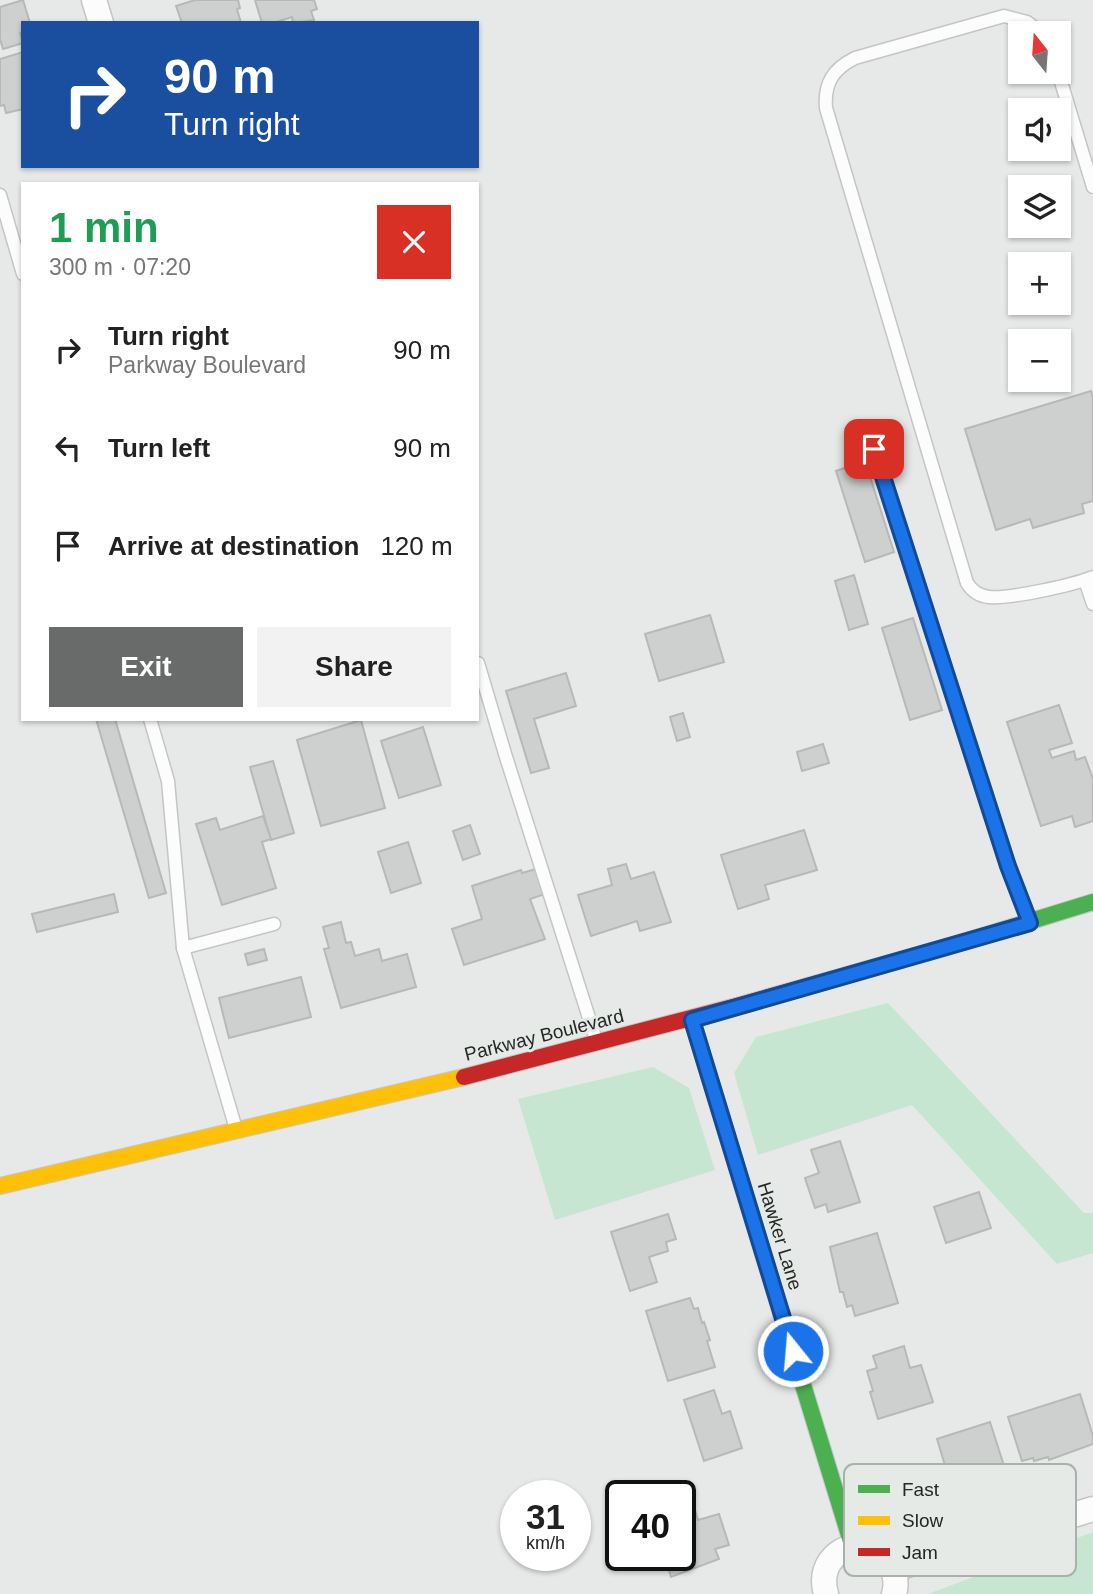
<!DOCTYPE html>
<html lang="en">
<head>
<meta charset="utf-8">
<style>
  body { margin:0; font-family:Arial,sans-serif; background:#f2f2f2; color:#222; height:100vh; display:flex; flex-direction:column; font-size:26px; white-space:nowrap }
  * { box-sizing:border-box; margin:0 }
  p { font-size:23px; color:#767676 }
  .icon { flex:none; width:38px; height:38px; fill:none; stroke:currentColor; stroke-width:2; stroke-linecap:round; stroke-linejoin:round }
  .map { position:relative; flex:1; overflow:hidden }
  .drawer { position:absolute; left:21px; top:182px; width:458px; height:539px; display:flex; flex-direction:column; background:#fff; border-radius:0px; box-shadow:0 2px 5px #0004 }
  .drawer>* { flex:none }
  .top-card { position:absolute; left:21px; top:21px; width:458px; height:147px; border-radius:0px; box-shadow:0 2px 5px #0004; background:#1a4fa0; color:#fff; overflow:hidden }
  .needle { width:46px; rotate:343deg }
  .tools { position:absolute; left:1008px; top:21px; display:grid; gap:14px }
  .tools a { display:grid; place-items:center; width:63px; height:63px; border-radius:0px; background:#fff; box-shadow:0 2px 5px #0004; font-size:35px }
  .speed { position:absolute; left:500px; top:1480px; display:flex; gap:14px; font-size:35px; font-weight:700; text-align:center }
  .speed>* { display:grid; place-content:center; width:91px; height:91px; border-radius:50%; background:#fff; box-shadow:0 2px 5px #0004; line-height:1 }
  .speed small { font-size:18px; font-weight:400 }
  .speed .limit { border:4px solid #111; border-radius:10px; background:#fff; color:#111 }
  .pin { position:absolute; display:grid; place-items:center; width:60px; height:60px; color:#fff; margin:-30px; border-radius:14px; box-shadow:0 4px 10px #0006 }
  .me { position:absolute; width:77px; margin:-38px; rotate:343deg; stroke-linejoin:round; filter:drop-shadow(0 0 5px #0008) }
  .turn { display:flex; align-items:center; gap:24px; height:147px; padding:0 28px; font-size:32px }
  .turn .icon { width:91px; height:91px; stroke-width:2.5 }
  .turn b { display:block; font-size:49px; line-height:60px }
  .round { display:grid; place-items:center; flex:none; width:74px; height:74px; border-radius:0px; background:#f2f2f2 }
  .headline { display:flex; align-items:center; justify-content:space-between; height:119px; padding:0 28px }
  h1 { font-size:42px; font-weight:800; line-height:52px; color:#1e9e55 }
  .action { display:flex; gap:14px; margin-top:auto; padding:14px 28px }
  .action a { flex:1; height:80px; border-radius:0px; background:#696b6a; color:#fff; font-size:28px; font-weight:800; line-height:80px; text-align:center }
  .action a+a { background:#f2f2f2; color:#222 }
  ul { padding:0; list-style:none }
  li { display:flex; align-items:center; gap:21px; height:98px; padding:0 28px }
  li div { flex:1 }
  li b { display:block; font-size:26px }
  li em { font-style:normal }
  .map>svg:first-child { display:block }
  .green { fill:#c6e6d2 }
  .building { fill:#ced0cf; stroke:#b7b9b7; stroke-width:2 }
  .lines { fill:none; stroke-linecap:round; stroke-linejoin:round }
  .lane-casing { stroke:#c3c6c4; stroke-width:15 }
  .street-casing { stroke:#c3c6c4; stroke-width:27 }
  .fast-casing { stroke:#c3c6c4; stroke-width:18 }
  .slow-casing { stroke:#c3c6c4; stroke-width:18 }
  .jam-casing { stroke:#c3c6c4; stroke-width:18 }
  .lane { stroke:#fbfcfb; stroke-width:12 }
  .street { stroke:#fbfcfb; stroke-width:24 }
  .fast { stroke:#4caf50; stroke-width:16 }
  .slow { stroke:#ffc107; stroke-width:16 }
  .jam { stroke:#c62828; stroke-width:16 }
  .route-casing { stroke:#114b97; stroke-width:18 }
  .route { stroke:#1a73e8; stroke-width:12 }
  .labels { text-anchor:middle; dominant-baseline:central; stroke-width:6; stroke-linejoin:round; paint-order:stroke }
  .street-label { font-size:19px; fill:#252726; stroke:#e5eae7 }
  .key { fill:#e5eae7; stroke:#abb0ad; stroke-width:2 }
  .key-label { font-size:19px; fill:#252726 }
</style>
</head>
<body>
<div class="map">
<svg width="1093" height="1594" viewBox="0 0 1093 1594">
  <rect width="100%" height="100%" fill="#e6e9e7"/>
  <g class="green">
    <polygon points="888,1003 1084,1213 1093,1213 1093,1253 1057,1264 912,1105 758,1155 734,1073 756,1037"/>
    <polygon points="653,1067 689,1088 715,1170 555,1220 518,1099"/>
    <polygon points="1093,1532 1093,1594 928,1594"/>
  </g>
  <g class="building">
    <polygon points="23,0 30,23 23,23 23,32 20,33 23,43 3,49 0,39 0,7"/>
    <polygon points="195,0 238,0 240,8 237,9 241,23 182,23 176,6"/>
    <polygon points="255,0 314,0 317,9 311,11 314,20 293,23 292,17 273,23 262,23"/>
    <polygon points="23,52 23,109 6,113 4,105 0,106 0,59"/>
    <polygon points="1091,391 1093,398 1093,501 1082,504 1084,513 1033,528 1030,519 996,530 965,429"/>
    <polygon points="865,461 894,552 865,562 836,471"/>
    <polygon points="854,575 868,624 849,630 835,581"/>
    <polygon points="710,615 724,662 659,681 645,634"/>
    <polygon points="913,618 942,710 910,720 882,628"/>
    <polygon points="566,673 576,706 534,719 549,768 531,773 506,691"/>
    <polygon points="1059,705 1072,743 1049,750 1052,758 1074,751 1076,760 1085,757 1093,779 1093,821 1075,827 1072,816 1041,826 1007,722"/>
    <polygon points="683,713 690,737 677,741 670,717"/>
    <polygon points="96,719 115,719 166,893 149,898"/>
    <polygon points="361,720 385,808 321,826 297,740"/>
    <polygon points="423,727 441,785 399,798 381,741"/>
    <polygon points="823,744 829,763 802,771 797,752"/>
    <polygon points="273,761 294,833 271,840 250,767"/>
    <polygon points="263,816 271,839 262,842 276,888 222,905 196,824 216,818 220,830"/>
    <polygon points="470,825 480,854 463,860 453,831"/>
    <polygon points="804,830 817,870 765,885 769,899 738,909 721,855"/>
    <polygon points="408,842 421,883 391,893 378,852"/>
    <polygon points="626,864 631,879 654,872 671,922 640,931 637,921 591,936 578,895 612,885 608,869"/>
    <polygon points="536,869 545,894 530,899 545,939 464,965 452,929 482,919 472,886 521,870 522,873"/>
    <polygon points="114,894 118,912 37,932 32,914"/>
    <polygon points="341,922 346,943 351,942 355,956 379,949 382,961 407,954 416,987 341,1008 324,949 329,948 323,927"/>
    <polygon points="264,949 267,960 248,965 245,954"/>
    <polygon points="301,977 311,1017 229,1038 219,998"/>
    <polygon points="840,1141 860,1202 828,1212 826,1204 815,1208 805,1178 819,1173 811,1150"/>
    <polygon points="979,1192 991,1228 946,1243 934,1207"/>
    <polygon points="668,1214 676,1239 666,1242 668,1251 649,1257 657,1282 630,1291 611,1232"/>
    <polygon points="877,1233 898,1303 855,1316 852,1305 847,1307 843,1292 840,1292 830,1247"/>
    <polygon points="690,1298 694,1309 698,1308 702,1323 704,1322 710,1340 707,1341 715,1367 668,1381 646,1311"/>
    <polygon points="904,1346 910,1368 921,1365 933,1402 878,1419 870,1392 873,1391 867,1371 877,1368 873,1356"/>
    <polygon points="714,1390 722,1414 730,1411 742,1448 704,1461 684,1400"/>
    <polygon points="1080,1394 1093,1436 1093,1444 1049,1460 1048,1457 1034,1461 1033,1458 1022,1461 1008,1417"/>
    <polygon points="990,1422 1006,1472 976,1481 973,1474 950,1482 937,1439"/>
    <polygon points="695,1510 698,1520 719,1514 729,1545 715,1549 719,1559 671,1577 665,1556 681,1556 681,1514"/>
  </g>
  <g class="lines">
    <g class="lane-casing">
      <g id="lane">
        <path d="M1041,33L1027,22L1004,16L855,58C833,69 824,83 826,108L967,583C972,591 979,596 989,597C1010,599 1073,585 1093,577"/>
        <polyline points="1058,72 1093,187"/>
        <polyline points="0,195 23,274"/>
        <polyline points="874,449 1008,866 1030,923"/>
        <polyline points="1085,580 1093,604"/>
        <polyline points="478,663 506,757 597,1043"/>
        <polyline points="150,719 168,781 183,948 236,1129"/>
        <polyline points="183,948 274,924"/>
      </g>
    </g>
    <g class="street-casing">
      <g id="street">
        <polyline points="94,0 101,23"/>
        <polyline points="894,1569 1093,1509"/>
        <path d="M826,1594C811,1541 891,1526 895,1578C896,1584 896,1588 894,1594"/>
      </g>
    </g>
    <g class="fast-casing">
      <g id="fast">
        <polyline points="947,947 1093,902"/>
        <polyline points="781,1313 852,1545"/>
      </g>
    </g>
    <g class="slow-casing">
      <polyline id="slow" points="0,1186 464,1077"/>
    </g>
    <g class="jam-casing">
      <g id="jam">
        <polyline points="692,1020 781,1313"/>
        <polyline points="464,1077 733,1007 947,947"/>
      </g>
    </g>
    <use href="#lane" class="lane"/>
    <use href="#street" class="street"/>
    <use href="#fast" class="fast"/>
    <use href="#slow" class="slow"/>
    <use href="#jam" class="jam"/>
  </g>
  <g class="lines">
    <g class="route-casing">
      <polyline id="route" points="793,1351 692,1020 1030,923 1008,866 874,449"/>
    </g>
    <use href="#route" class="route"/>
  </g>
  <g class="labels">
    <g class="street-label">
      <text transform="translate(544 1035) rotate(-14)">Parkway Boulevard</text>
      <text transform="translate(780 1236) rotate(73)">Hawker Lane</text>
    </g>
  </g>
  <rect x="844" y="1464" width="232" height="112" rx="10" class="key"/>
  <rect x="858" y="1485" width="32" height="8" fill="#4caf50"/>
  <rect x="858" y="1516" width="32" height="9" fill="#ffc107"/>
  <rect x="858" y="1548" width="32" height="8" fill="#c62828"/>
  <g class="key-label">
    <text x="902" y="1496">Fast</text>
    <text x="902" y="1527">Slow</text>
    <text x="902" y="1559">Jam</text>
  </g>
</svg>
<div class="tools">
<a><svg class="needle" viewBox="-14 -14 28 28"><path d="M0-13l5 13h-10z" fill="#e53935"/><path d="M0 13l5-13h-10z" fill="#767676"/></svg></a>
<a><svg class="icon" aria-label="sound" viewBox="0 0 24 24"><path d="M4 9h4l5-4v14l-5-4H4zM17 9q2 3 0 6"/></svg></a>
<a><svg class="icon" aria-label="layers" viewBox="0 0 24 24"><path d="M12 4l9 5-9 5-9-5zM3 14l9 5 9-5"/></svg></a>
<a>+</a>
<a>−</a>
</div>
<div class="speed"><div>31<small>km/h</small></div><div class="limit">40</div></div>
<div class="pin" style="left:874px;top:449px;background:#d93025"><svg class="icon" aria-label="arrive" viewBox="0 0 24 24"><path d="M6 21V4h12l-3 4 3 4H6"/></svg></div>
<svg class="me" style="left:793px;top:1351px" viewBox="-20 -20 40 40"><circle r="17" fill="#1a73e8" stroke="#fff" stroke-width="3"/><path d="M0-11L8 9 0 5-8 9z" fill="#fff"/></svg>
<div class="top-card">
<div class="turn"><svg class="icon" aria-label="right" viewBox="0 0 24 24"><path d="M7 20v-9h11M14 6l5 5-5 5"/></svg><div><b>90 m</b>Turn right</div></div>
</div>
<section class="drawer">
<div class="headline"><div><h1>1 min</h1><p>300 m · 07:20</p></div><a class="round" style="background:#d93025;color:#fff"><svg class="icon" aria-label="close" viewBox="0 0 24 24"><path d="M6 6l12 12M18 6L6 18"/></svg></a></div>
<ul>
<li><svg class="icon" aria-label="right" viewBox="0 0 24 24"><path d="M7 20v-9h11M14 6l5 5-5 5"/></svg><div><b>Turn right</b><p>Parkway Boulevard</p></div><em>90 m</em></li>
<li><svg class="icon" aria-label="left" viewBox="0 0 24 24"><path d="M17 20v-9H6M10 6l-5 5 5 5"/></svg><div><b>Turn left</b></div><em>90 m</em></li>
<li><svg class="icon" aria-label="arrive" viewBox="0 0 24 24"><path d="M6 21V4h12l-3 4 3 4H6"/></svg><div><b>Arrive at destination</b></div><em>120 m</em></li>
</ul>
<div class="action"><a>Exit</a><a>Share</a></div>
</section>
</div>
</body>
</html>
